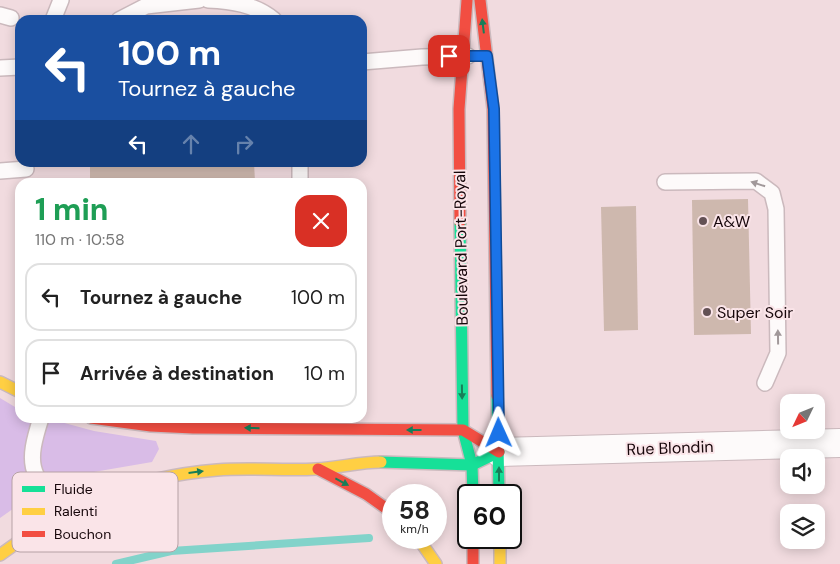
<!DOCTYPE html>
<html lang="fr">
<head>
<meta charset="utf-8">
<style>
  body { margin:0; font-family:"DM Sans",sans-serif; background:#f2f2f2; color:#222; height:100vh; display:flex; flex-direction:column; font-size:19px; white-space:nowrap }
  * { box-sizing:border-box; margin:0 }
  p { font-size:16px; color:#767676 }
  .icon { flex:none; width:28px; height:28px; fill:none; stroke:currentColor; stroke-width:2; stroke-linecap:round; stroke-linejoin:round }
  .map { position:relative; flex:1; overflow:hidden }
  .drawer { position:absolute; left:15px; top:178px; width:352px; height:245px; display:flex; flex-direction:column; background:#fff; border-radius:15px; box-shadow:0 2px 12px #0003 }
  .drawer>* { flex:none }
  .hud { position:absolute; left:15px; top:15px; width:352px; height:152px; border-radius:15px; box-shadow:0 2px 12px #0003; background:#1a4fa0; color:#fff; overflow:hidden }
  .needle { width:32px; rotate:227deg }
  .fabs { position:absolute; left:780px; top:394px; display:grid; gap:10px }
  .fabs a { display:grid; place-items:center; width:45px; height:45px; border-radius:10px; background:#fff; box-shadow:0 2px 12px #0003; font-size:25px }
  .speed { position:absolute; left:382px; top:484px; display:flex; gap:10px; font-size:25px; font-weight:700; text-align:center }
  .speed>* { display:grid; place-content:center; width:65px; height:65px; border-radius:50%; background:#fff; box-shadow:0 2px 12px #0003; line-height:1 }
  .speed small { font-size:12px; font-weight:400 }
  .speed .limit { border:2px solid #111; border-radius:8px; background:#fff; color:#111 }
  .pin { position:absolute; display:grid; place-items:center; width:42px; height:42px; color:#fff; margin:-21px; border-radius:10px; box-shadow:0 2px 8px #0006 }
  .me { position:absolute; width:55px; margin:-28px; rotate:359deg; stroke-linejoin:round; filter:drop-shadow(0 0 4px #0008) }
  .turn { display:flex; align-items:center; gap:18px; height:105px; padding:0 20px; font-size:22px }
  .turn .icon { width:65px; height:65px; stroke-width:2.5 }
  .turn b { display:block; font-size:35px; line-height:42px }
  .lanes { display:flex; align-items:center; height:48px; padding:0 20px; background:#0003; justify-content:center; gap:25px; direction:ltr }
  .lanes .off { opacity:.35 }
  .round { display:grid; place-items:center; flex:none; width:52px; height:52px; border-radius:15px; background:#f2f2f2 }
  .head { display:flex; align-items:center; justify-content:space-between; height:85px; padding:0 20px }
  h1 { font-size:30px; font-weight:800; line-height:38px; color:#1e9e55 }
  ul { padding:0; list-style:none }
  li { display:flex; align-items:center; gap:15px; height:68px; margin:0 10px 8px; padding:0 10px; border:2px solid #e0e0e0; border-radius:15px }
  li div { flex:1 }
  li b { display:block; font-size:19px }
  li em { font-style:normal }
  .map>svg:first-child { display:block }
  .green { fill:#d9bce7 }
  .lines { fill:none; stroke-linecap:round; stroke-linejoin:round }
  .stream { stroke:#82d3ca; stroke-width:8 }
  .building { fill:#ceb8ae }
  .lane-casing { stroke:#cbb9bd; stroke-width:18 }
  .street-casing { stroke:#cbb9bd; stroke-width:30 }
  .fast-casing { stroke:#cbb9bd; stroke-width:14 }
  .slow-casing { stroke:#cbb9bd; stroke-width:14 }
  .jam-casing { stroke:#cbb9bd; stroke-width:14 }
  .lane { stroke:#fdfafa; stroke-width:15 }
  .street { stroke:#fdfafa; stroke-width:28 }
  .fast { stroke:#16e098; stroke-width:11 }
  .slow { stroke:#ffcf43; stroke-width:11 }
  .jam { stroke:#f24e42; stroke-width:11 }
  .oneway { fill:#167e58 }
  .oneway2 { fill:#a1989a }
  .route-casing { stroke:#114b97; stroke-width:12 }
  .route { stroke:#1a73e8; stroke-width:9 }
  .poi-dot { fill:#635155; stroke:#fae4e8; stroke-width:2 }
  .labels { text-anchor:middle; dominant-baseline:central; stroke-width:4; stroke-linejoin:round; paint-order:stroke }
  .poi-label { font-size:16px; fill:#16060a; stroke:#fae4e8; text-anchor:start }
  .street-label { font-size:16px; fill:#16060a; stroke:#fae4e8 }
  .key { fill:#fae4e8; stroke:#b6a1a5; stroke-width:1 }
  .key-label { font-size:14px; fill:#16060a }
</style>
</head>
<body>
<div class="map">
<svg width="840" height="564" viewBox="0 0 840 564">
  <rect width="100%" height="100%" fill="#f1dbdf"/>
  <polygon class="green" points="0,398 20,410 20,418 46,418 94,431 156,441 159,449 152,462 82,474 17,506 0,518"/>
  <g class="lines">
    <polyline class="stream" points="116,564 171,551 369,538"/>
  </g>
  <g class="building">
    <polygon points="90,162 254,162 255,182 90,182"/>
    <polygon points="748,199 751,334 694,335 692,200"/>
    <polygon points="636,206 638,330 604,331 601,207"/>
  </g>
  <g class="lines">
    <g class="lane-casing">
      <g id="lane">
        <path d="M208,0C231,1 255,4 274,20"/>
        <polyline points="0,15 11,18"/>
        <polyline points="53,20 61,0"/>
        <polyline points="119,20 146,6 199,0"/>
        <polyline points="362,62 422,57 468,56"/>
        <polyline points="0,68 20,67"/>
        <polyline points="0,171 26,169"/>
        <polyline points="300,182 300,162"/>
        <polyline points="665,182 756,181 772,193 776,209 778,353 765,383"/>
        <path d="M41,418C25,468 31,472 62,513"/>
      </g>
    </g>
    <g class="street-casing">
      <polyline id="street" points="499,452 840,443"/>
    </g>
    <g class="fast-casing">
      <g id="fast">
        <polyline points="460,222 463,430 472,465 473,495"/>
        <polyline points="497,396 499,495"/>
        <polyline points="381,462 472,465 499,452"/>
      </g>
    </g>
    <g class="slow-casing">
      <g id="slow">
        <polyline points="0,382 20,392"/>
        <polyline points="418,538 436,564"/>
        <polyline points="500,538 500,564"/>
        <path d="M0,555C68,504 132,477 217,470C250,467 283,471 316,469C338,468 359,462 381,462"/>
      </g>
    </g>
    <g class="jam-casing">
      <g id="jam">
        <polyline points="480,0 493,109 497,396"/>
        <polyline points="460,222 459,109 467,0"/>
        <polyline points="91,418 151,426 193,428 463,430 499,452"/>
        <polyline points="318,469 366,494 394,514"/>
        <polyline points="473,538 473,564"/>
      </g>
    </g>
    <use href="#lane" class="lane"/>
    <use href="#street" class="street"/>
    <use href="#fast" class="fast"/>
    <use href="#slow" class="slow"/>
    <use href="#jam" class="jam"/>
  </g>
  <defs><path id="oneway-solid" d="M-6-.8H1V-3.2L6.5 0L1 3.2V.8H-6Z" transform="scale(1.25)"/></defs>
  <g class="oneway">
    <use href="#oneway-solid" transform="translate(483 26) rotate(-97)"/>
    <use href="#oneway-solid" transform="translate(462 392) rotate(89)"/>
    <use href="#oneway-solid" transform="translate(252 428) rotate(-179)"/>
    <use href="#oneway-solid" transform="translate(414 430) rotate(-180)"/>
    <use href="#oneway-solid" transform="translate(196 472) rotate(-7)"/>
    <use href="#oneway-solid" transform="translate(499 474) rotate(-90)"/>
    <use href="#oneway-solid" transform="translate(342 482) rotate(28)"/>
  </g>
  <g class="oneway2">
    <use href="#oneway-solid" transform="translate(758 184) rotate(-162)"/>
    <use href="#oneway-solid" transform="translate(778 337) rotate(-91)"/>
  </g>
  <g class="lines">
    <g class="route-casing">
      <polyline id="route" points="449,56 487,56 494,109 499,433"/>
    </g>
    <use href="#route" class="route"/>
  </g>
  <g class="poi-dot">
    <circle cx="703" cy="221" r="5"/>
    <circle cx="707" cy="312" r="5"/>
  </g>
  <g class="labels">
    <g class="poi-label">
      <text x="713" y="221">A&amp;W</text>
      <text x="717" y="312">Super Soir</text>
    </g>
    <g class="street-label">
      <text transform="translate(461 248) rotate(-91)">Boulevard Port-Royal</text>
      <text transform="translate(670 448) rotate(-2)">Rue Blondin</text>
    </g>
  </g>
  <rect x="12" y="472" width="166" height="80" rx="8" class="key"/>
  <rect x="22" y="486" width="23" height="6" fill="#16e098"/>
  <rect x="22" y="508" width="23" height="7" fill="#ffcf43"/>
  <rect x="22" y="531" width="23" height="6" fill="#f24e42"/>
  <g class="key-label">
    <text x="54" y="494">Fluide</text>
    <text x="54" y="516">Ralenti</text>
    <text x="54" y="539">Bouchon</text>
  </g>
</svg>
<div class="fabs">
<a><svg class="needle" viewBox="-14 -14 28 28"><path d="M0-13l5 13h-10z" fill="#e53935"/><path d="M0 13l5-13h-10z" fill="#767676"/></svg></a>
<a><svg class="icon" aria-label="sound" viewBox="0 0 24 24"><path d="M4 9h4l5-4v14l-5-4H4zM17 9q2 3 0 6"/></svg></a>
<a><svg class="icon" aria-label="layers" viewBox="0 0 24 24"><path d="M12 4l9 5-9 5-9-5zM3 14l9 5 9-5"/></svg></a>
</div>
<div class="speed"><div>58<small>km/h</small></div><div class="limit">60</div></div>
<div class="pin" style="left:449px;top:56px;background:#d93025"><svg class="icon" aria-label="arrive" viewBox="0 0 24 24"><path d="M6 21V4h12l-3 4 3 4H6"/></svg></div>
<svg class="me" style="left:499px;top:433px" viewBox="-20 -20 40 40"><path d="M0-17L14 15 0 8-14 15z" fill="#1a73e8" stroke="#fff" stroke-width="4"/></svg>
<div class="hud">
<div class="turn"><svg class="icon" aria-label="left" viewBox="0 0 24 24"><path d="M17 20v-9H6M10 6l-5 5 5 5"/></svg><div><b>100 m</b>Tournez à gauche</div></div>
<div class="lanes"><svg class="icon" aria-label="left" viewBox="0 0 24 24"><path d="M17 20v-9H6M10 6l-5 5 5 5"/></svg><svg class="icon off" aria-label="ahead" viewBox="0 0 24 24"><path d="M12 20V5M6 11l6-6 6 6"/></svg><svg class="icon off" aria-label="right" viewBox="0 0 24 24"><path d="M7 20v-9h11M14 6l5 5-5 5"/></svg></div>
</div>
<section class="drawer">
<div class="head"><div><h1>1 min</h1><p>110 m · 10:58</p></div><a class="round" style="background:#d93025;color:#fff"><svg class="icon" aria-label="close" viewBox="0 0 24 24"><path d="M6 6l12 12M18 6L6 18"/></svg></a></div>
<ul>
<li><svg class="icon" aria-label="left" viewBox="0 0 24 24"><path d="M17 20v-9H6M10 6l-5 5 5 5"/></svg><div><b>Tournez à gauche</b></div><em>100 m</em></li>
<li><svg class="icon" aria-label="arrive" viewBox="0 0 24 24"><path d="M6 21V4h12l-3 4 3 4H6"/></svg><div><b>Arrivée à destination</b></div><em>10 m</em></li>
</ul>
</section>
</div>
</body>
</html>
